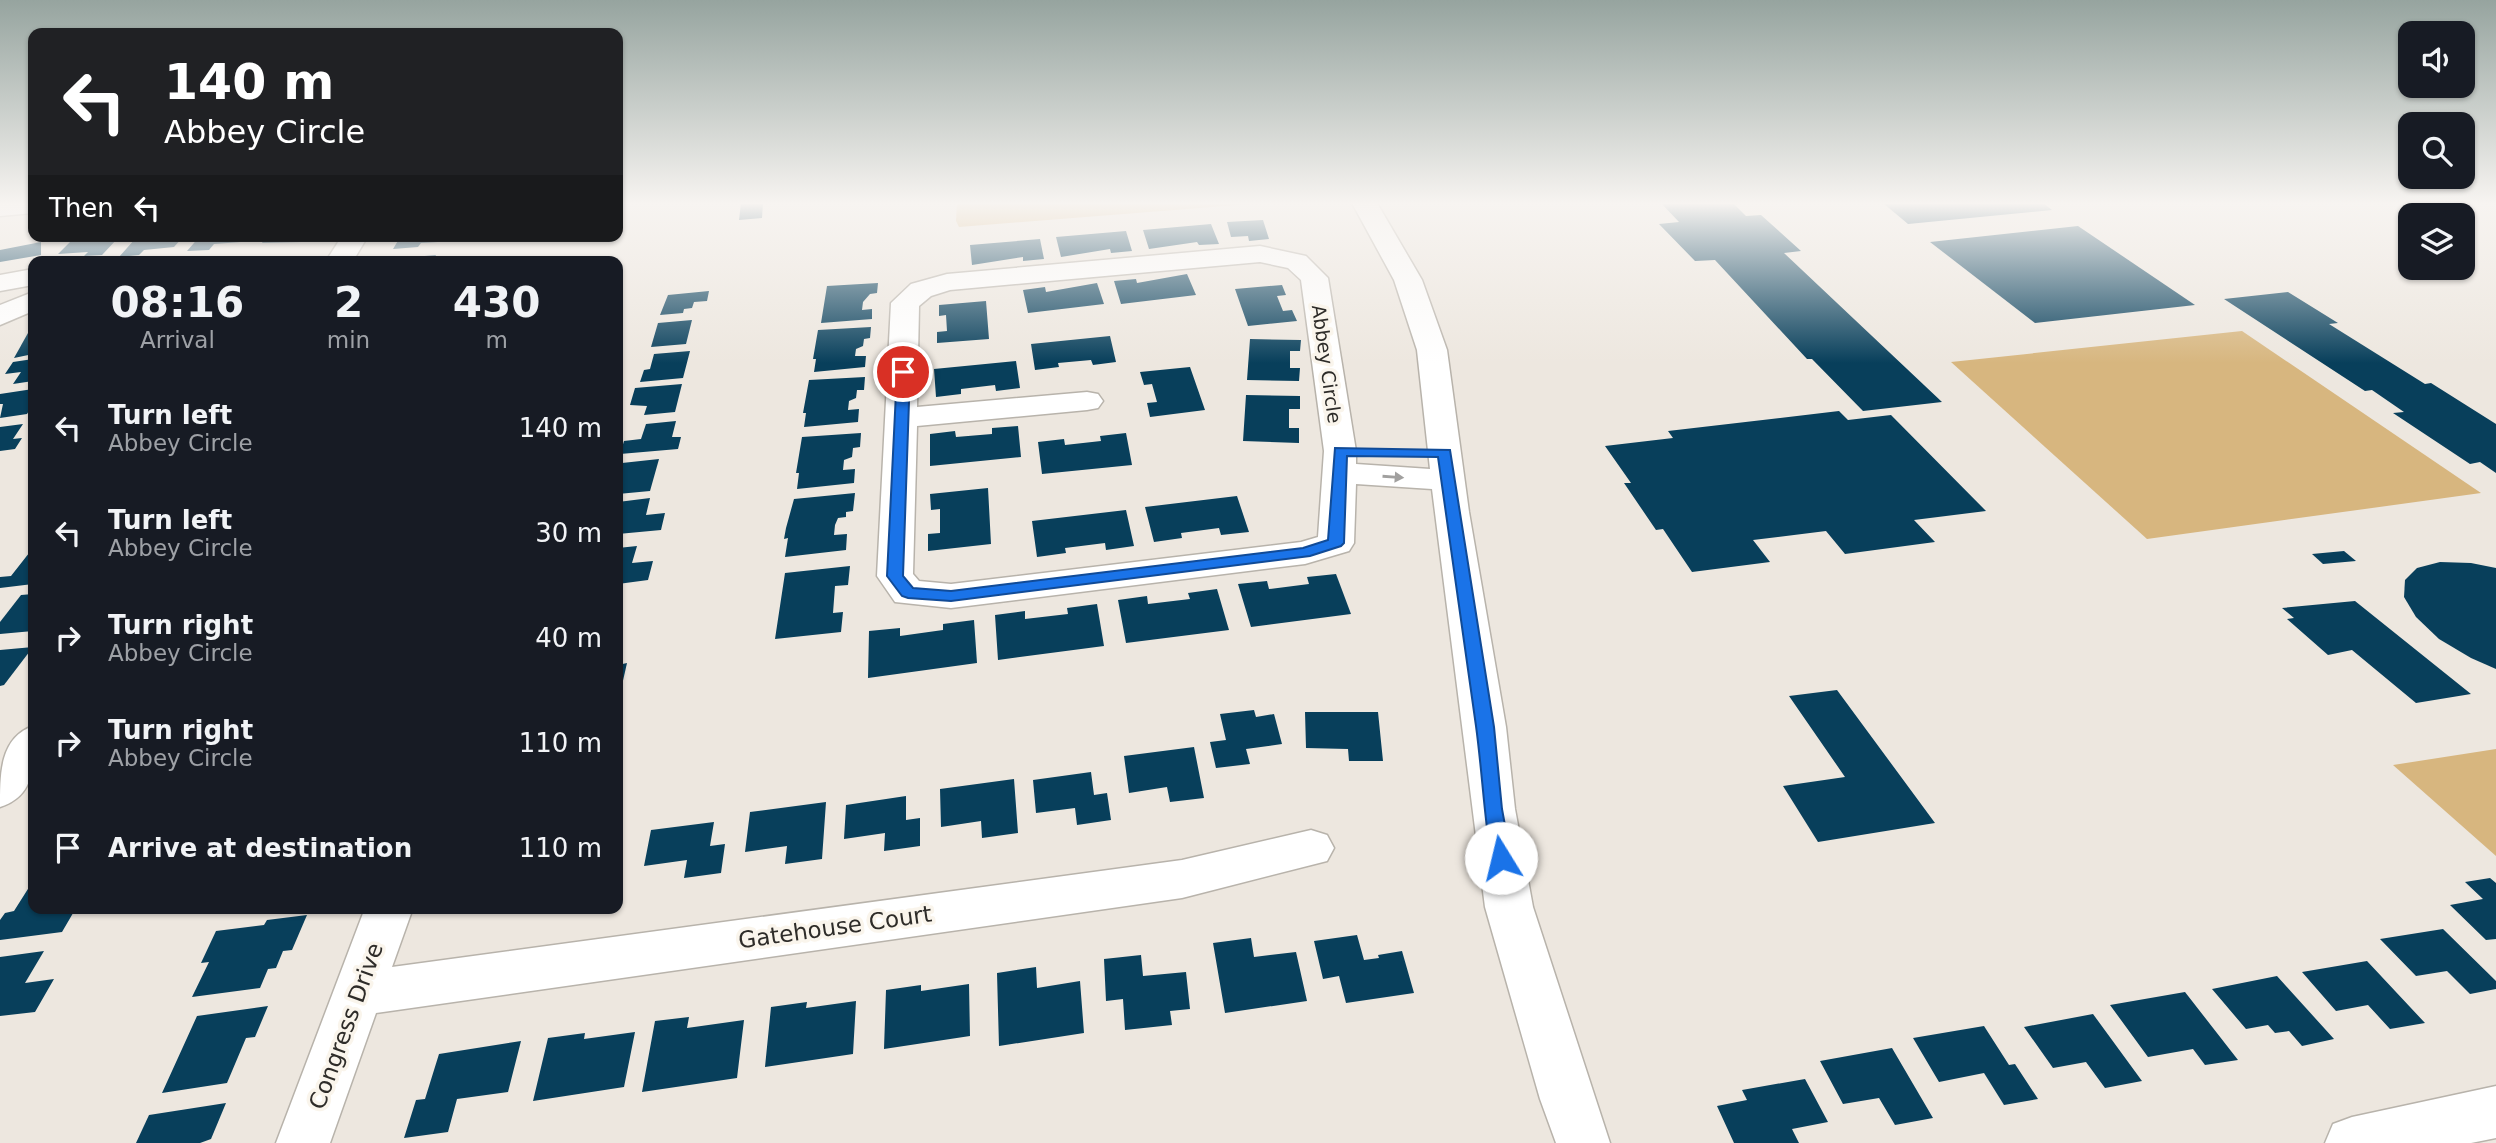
<!DOCTYPE html>
<html lang="en">
<head>
<meta charset="utf-8">
<style>
  body { margin:0; font-family:"DejaVu Sans",sans-serif; background:#20242c; color:#f1f3f6; height:100vh; display:flex; flex-direction:column; font-size:26px; white-space:nowrap }
  * { box-sizing:border-box; margin:0 }
  p { font-size:23px; color:#9ea1a6 }
  .icon { flex:none; width:38px; height:38px; fill:none; stroke:currentColor; stroke-width:2; stroke-linecap:round; stroke-linejoin:round }
  .map { position:relative; flex:1; overflow:hidden }
  .drawer { position:absolute; left:28px; top:256px; width:595px; height:658px; display:flex; flex-direction:column; background:#171b24; border-radius:14px; box-shadow:0 2px 5px #0004 }
  .drawer>* { flex:none }
  .banner { position:absolute; left:28px; top:28px; width:595px; height:214px; border-radius:14px; box-shadow:0 2px 5px #0004; background:#202124; color:#fff; overflow:hidden }
  .fabs { position:absolute; left:2398px; top:21px; display:grid; gap:14px }
  .fabs a { display:grid; place-items:center; width:77px; height:77px; border-radius:14px; background:#171b24; box-shadow:0 2px 5px #0004; font-size:35px }
  .pin { position:absolute; display:grid; place-items:center; width:60px; height:60px; color:#fff; margin:-30px; border:4px solid #fff; border-radius:50%; box-shadow:0 2px 7px #0007 }
  .me { position:absolute; width:77px; margin:-38px; rotate:351deg; stroke-linejoin:round; filter:drop-shadow(0 0 5px #0008) }
  .turn { display:flex; align-items:center; gap:24px; height:147px; padding:0 21px; font-size:32px }
  .turn .icon { width:91px; height:91px; stroke-width:2.5 }
  .turn b { display:block; font-size:49px; line-height:60px }
  .then { display:flex; align-items:center; height:66px; padding:0 21px; background:#0003; gap:14px; font-size:26px }
  .eta { display:flex; justify-content:space-evenly; align-items:center; height:119px; text-align:center }
  .eta b { font-size:42px; font-weight:600; line-height:49px }
  ul { padding:0; list-style:none }
  li { display:flex; align-items:center; gap:21px; height:105px; padding:0 21px }
  li div { flex:1 }
  li b { display:block; font-size:26px }
  li em { font-style:normal }
  .map>svg:first-child { display:block }
  .green { fill:#d7b67f }
  .building { fill:#083f5b }
  .lines { fill:none; stroke-linecap:round; stroke-linejoin:round }
  .minor-casing { stroke:#b8b3ab; stroke-width:3 }
  .minor { fill:#fff; fill-rule:evenodd }
  .oneway { fill:#a1a09f }
  .route { fill:#1a73e8; stroke:#114b97; stroke-width:2 }
  .labels { text-anchor:middle; dominant-baseline:central; stroke-width:7; stroke-linejoin:round; paint-order:stroke }
  .street-label { font-size:19px; fill:#2e2c29; stroke:#faf5ec }
  .near-street-label { font-size:23px; fill:#2e2c29; stroke:#faf5ec }
</style>
</head>
<body>
<div class="map">
<svg width="2496" height="1143" viewBox="0 0 2496 1143">
  <rect width="100%" height="100%" fill="#ede7df"/>
  <g class="green">
    <polygon points="957,203 1263,203 959,227 956,221"/>
    <polygon points="2242,331 2481,493 2147,539 1951,362"/>
    <polygon points="2496,749 2496,856 2393,765"/>
  </g>
  <g class="building">
    <polygon points="741,203 763,203 762,218 739,220"/>
    <polygon points="1661,203 1733,203 1746,216 1761,215 1801,251 1784,253 1942,402 1863,411 1812,359 1807,359 1715,260 1695,261 1659,224 1679,222"/>
    <polygon points="1883,203 2043,203 2052,210 1908,224"/>
    <polygon points="1263,220 1269,239 1249,241 1248,236 1231,237 1227,222"/>
    <polygon points="1211,224 1219,244 1199,245 1197,242 1149,249 1143,230"/>
    <polygon points="2078,226 2195,305 2035,323 1930,242"/>
    <polygon points="1126,231 1132,251 1111,253 1110,249 1061,257 1056,237"/>
    <polygon points="200,236 245,236 241,242 214,244 209,250 187,251"/>
    <polygon points="266,236 307,236 302,242 262,243"/>
    <polygon points="416,236 441,236 438,242 421,243 418,247 393,249 399,239"/>
    <polygon points="153,237 152,239 183,237 174,247 144,250 139,255 119,257 135,239"/>
    <polygon points="118,238 102,255 84,256 88,252 58,254 70,242"/>
    <polygon points="1040,239 1044,259 1023,261 1023,257 972,265 970,245"/>
    <polygon points="41,242 41,255 0,262 0,250"/>
    <polygon points="436,255 433,261 400,261 402,258"/>
    <polygon points="1187,274 1196,295 1121,304 1114,281 1136,279 1137,283"/>
    <polygon points="878,283 877,293 870,294 863,302 862,310 872,309 872,319 821,323 827,286"/>
    <polygon points="1097,283 1104,304 1028,313 1023,290 1045,287 1046,292"/>
    <polygon points="1282,285 1286,295 1277,296 1283,311 1292,310 1297,321 1248,326 1235,289"/>
    <polygon points="709,291 707,301 694,302 692,308 684,309 683,313 660,315 668,295"/>
    <polygon points="2288,292 2338,323 2329,324 2425,384 2431,383 2496,424 2496,473 2480,462 2470,464 2393,413 2404,412 2372,390 2365,391 2224,299"/>
    <polygon points="986,301 989,339 937,343 937,332 947,331 946,315 939,316 939,305"/>
    <polygon points="692,320 686,344 651,347 658,323"/>
    <polygon points="871,327 870,338 864,339 863,346 856,349 855,356 866,356 865,367 814,372 816,359 813,359 818,330"/>
    <polygon points="33,332 33,354 14,358 28,333"/>
    <polygon points="1110,336 1116,362 1093,365 1091,360 1058,363 1059,367 1035,370 1031,344"/>
    <polygon points="1250,339 1301,340 1300,351 1290,351 1290,368 1300,368 1299,381 1247,380"/>
    <polygon points="690,351 683,378 640,382 644,370 650,369 654,354"/>
    <polygon points="33,359 33,381 13,384 21,372 5,374 13,362"/>
    <polygon points="1016,361 1020,388 996,391 995,385 961,389 961,394 936,397 934,369"/>
    <polygon points="1190,367 1205,410 1150,417 1147,403 1157,402 1152,384 1144,385 1140,372"/>
    <polygon points="865,377 864,390 857,390 856,398 849,401 848,410 859,409 858,422 804,427 806,413 803,413 809,380"/>
    <polygon points="682,384 675,412 644,415 647,406 630,405 635,388"/>
    <polygon points="33,389 33,404 27,414 0,418 3,404 0,404 0,394"/>
    <polygon points="1246,395 1300,396 1300,409 1289,409 1289,428 1299,428 1299,443 1243,441"/>
    <polygon points="1839,411 1848,420 1891,415 1986,511 1914,520 1935,542 1845,554 1826,531 1753,540 1770,562 1692,572 1663,529 1656,530 1624,483 1631,483 1605,446 1673,438 1668,431"/>
    <polygon points="676,421 672,437 681,437 678,449 620,454 624,441 641,439 646,424"/>
    <polygon points="23,424 13,439 22,438 15,449 0,451 0,427"/>
    <polygon points="1018,426 1021,457 930,466 930,434 955,431 956,437 992,434 992,428"/>
    <polygon points="861,433 860,447 853,448 852,457 844,460 843,470 855,469 854,483 797,489 799,473 796,473 802,437"/>
    <polygon points="1126,433 1132,465 1042,474 1038,442 1064,439 1065,445 1101,441 1100,436"/>
    <polygon points="659,459 650,491 618,494 618,475 622,463"/>
    <polygon points="988,488 991,544 928,551 928,534 940,533 940,509 931,510 930,494"/>
    <polygon points="855,493 853,511 846,512 846,517 838,518 835,525 834,535 847,534 846,550 785,557 788,538 784,539 786,528 794,499"/>
    <polygon points="1237,496 1249,532 1221,535 1219,528 1181,533 1182,538 1154,542 1145,507"/>
    <polygon points="650,498 646,515 665,513 661,530 618,534 618,502"/>
    <polygon points="1126,510 1134,546 1106,550 1105,543 1065,548 1066,553 1037,557 1032,521"/>
    <polygon points="637,546 632,563 653,561 648,580 618,584 618,548"/>
    <polygon points="33,548 33,584 0,588 0,577 11,576"/>
    <polygon points="2344,551 2356,561 2323,564 2312,554"/>
    <polygon points="2440,562 2471,563 2496,568 2496,669 2471,658 2439,639 2416,617 2404,597 2405,580 2417,568"/>
    <polygon points="850,566 848,585 835,586 833,613 843,612 841,632 775,639 785,573"/>
    <polygon points="1336,574 1351,614 1251,627 1238,584 1267,581 1269,589 1309,584 1307,577"/>
    <polygon points="1217,589 1229,630 1126,643 1118,600 1147,596 1148,604 1190,599 1188,593"/>
    <polygon points="33,594 33,631 0,634 0,622 21,595"/>
    <polygon points="2355,601 2471,694 2416,703 2352,650 2328,655 2287,619 2294,618 2282,608"/>
    <polygon points="1097,604 1104,646 998,660 995,615 1025,611 1025,619 1068,614 1067,608"/>
    <polygon points="974,620 977,663 868,678 869,631 900,628 900,636 943,630 943,624"/>
    <polygon points="33,647 4,685 0,686 0,650"/>
    <polygon points="627,663 622,685 618,685 618,665"/>
    <polygon points="1837,690 1935,823 1818,842 1783,786 1845,777 1789,696"/>
    <polygon points="1254,710 1256,717 1274,714 1282,744 1246,749 1250,764 1216,768 1210,742 1226,740 1220,714"/>
    <polygon points="1305,712 1378,712 1383,761 1349,761 1348,749 1306,748"/>
    <polygon points="1194,747 1204,798 1170,802 1167,787 1129,793 1124,756"/>
    <polygon points="1091,772 1094,795 1107,793 1111,820 1077,825 1075,808 1036,813 1033,780"/>
    <polygon points="1014,779 1018,833 982,838 981,821 941,827 940,789"/>
    <polygon points="906,796 906,820 920,818 920,846 884,851 885,833 844,839 846,805"/>
    <polygon points="826,802 822,859 785,864 787,846 745,852 750,812"/>
    <polygon points="714,822 710,846 725,844 721,873 684,878 687,860 644,866 651,830"/>
    <polygon points="2490,878 2496,883 2496,939 2486,940 2450,905 2483,899 2465,882"/>
    <polygon points="33,881 33,908 76,908 62,932 0,940 0,920 5,913 14,911"/>
    <polygon points="307,915 292,950 283,951 276,968 268,969 260,988 192,997 209,962 201,963 216,931 264,925 267,920"/>
    <polygon points="2443,929 2496,981 2496,989 2470,994 2447,971 2416,976 2380,939"/>
    <polygon points="1357,935 1364,960 1379,958 1378,955 1402,951 1414,993 1346,1003 1339,976 1323,979 1314,941"/>
    <polygon points="1251,938 1254,957 1296,952 1307,1001 1225,1013 1213,943"/>
    <polygon points="44,951 25,983 54,979 35,1012 0,1016 0,957"/>
    <polygon points="1141,955 1143,976 1186,972 1190,1009 1170,1011 1172,1025 1125,1030 1123,999 1106,1001 1104,959"/>
    <polygon points="2367,961 2425,1023 2390,1029 2368,1005 2336,1011 2302,972"/>
    <polygon points="1036,967 1037,988 1080,981 1084,1033 999,1046 997,973"/>
    <polygon points="2277,976 2334,1039 2302,1046 2289,1031 2275,1033 2268,1025 2246,1029 2212,989"/>
    <polygon points="969,984 970,1036 884,1049 886,990 921,985 921,991"/>
    <polygon points="2185,992 2238,1060 2205,1065 2193,1049 2148,1057 2110,1005"/>
    <polygon points="856,1001 853,1054 765,1067 771,1007 807,1002 806,1008"/>
    <polygon points="268,1006 255,1037 246,1038 227,1083 162,1093 197,1016"/>
    <polygon points="2093,1014 2142,1081 2105,1088 2086,1062 2053,1068 2024,1027"/>
    <polygon points="689,1017 687,1028 744,1020 737,1078 642,1092 655,1021"/>
    <polygon points="1984,1026 2009,1065 2015,1064 2038,1099 2004,1105 1984,1073 1939,1082 1913,1038"/>
    <polygon points="635,1032 624,1087 533,1101 548,1038 585,1033 584,1039"/>
    <polygon points="521,1041 508,1092 457,1099 448,1132 404,1138 416,1100 425,1099 439,1054"/>
    <polygon points="1892,1048 1933,1118 1895,1125 1879,1098 1843,1104 1820,1061"/>
    <polygon points="1805,1079 1828,1122 1792,1129 1799,1143 1734,1143 1717,1106 1747,1100 1742,1090"/>
    <polygon points="226,1103 211,1139 200,1143 136,1143 149,1115"/>
  </g>
  <g class="lines">
    <g class="minor-casing">
      <g id="minor">
        <polygon points="0,203 33,203 33,213 0,216"/>
        <path d="M1352,203H1377L1422,280L1447,350L1469,512L1506,727L1515,809L1533,907L1610,1143H1556L1540,1099L1485,907L1432,489L1356,484L1354,543L1349,551L1305,564L951,608L895,602L877,576L891,303L911,284L947,274L1260,246L1306,256L1328,278L1356,451V464L1430,469L1417,350L1394,280ZM1260,262L1288,268L1301,280L1324,451L1318,537L1301,542L951,584L919,581L913,574L917,426L1087,410L1098,408L1103,401L1098,394L1087,392L917,407L919,306L931,296L950,290Z"/>
        <polygon points="342,236 368,236 353,261 326,261"/>
        <polygon points="33,269 33,285 0,291 0,275"/>
        <polygon points="33,292 33,311 0,325 0,305"/>
        <path d="M33,726C34,760 38,795 0,807C0,773 0,738 33,726Z"/>
        <polygon points="1311,830 1327,835 1334,848 1327,861 1182,898 376,1013 330,1143 276,1143 365,908 413,908 392,967 1182,860"/>
        <polygon points="2496,1086 2496,1138 2471,1143 2325,1143 2333,1124 2352,1117"/>
      </g>
    </g>
    <use href="#minor" class="minor"/>
  </g>
  <defs><path id="oneway-solid" d="M-6-.8H1V-3.2L6.5 0L1 3.2V.8H-6Z" transform="scale(1.75)"/></defs>
  <use class="oneway" href="#oneway-solid" transform="translate(1393 477) rotate(4)"/>
  <linearGradient id="sky" x2="0" y2="1"><stop stop-color="#96a49f"/><stop offset="0.56" stop-color="#f7f4f1"/><stop offset="1" stop-color="#f7f4f1" stop-opacity="0"/></linearGradient>
  <rect width="2496" height="363" fill="url(#sky)"/>
  <path class="route" d="M903,368L910,372L903,576L913,588L951,591L1303,548L1328,540L1335,448L1450,450L1494,727L1502,809L1511,858L1508,864L1501,866L1494,864L1491,858C1484,814 1482,770 1476,726C1464,636 1450,547 1438,457L1347,456L1344,543L1341,546L1310,556L951,601L908,598L902,596L887,576L897,372Z"/>
  <g class="labels">
    <g class="street-label">
      <text transform="translate(1327 364) rotate(82)">Abbey Circle</text>
    </g>
    <g class="near-street-label">
      <text transform="translate(835 927) rotate(-8)">Gatehouse Court</text>
      <text transform="translate(346 1026) rotate(-70)">Congress Drive</text>
    </g>
  </g>
</svg>
<div class="fabs">
<a><svg class="icon" aria-label="sound" viewBox="0 0 24 24"><path d="M4 9h4l5-4v14l-5-4H4zM17 9q2 3 0 6"/></svg></a>
<a><svg class="icon" aria-label="search" viewBox="0 0 24 24"><circle cx="10" cy="10" r="6"/><path d="M15 15l6 6"/></svg></a>
<a><svg class="icon" aria-label="layers" viewBox="0 0 24 24"><path d="M12 4l9 5-9 5-9-5zM3 14l9 5 9-5"/></svg></a>
</div>
<div class="pin" style="left:903px;top:372px;background:#d93025"><svg class="icon" aria-label="arrive" viewBox="0 0 24 24"><path d="M6 21V4h12l-3 4 3 4H6"/></svg></div>
<svg class="me" style="left:1501px;top:858px" viewBox="-20 -20 40 40"><circle r="19" fill="#fff"/><path d="M0-13L10 11 0 6-10 11z" fill="#1a73e8"/></svg>
<div class="banner">
<div class="turn"><svg class="icon" aria-label="left" viewBox="0 0 24 24"><path d="M17 20v-9H6M10 6l-5 5 5 5"/></svg><div><b>140 m</b>Abbey Circle</div></div>
<div class="then">Then<svg class="icon" aria-label="left" viewBox="0 0 24 24"><path d="M17 20v-9H6M10 6l-5 5 5 5"/></svg></div>
</div>
<section class="drawer">
<div class="eta">
<div><b>08:16</b><p>Arrival</p></div>
<div><b>2</b><p>min</p></div>
<div><b>430</b><p>m</p></div>
</div>
<ul>
<li><svg class="icon" aria-label="left" viewBox="0 0 24 24"><path d="M17 20v-9H6M10 6l-5 5 5 5"/></svg><div><b>Turn left</b><p>Abbey Circle</p></div><em>140 m</em></li>
<li><svg class="icon" aria-label="left" viewBox="0 0 24 24"><path d="M17 20v-9H6M10 6l-5 5 5 5"/></svg><div><b>Turn left</b><p>Abbey Circle</p></div><em>30 m</em></li>
<li><svg class="icon" aria-label="right" viewBox="0 0 24 24"><path d="M7 20v-9h11M14 6l5 5-5 5"/></svg><div><b>Turn right</b><p>Abbey Circle</p></div><em>40 m</em></li>
<li><svg class="icon" aria-label="right" viewBox="0 0 24 24"><path d="M7 20v-9h11M14 6l5 5-5 5"/></svg><div><b>Turn right</b><p>Abbey Circle</p></div><em>110 m</em></li>
<li><svg class="icon" aria-label="arrive" viewBox="0 0 24 24"><path d="M6 21V4h12l-3 4 3 4H6"/></svg><div><b>Arrive at destination</b></div><em>110 m</em></li>
</ul>
</section>
</div>
</body>
</html>
